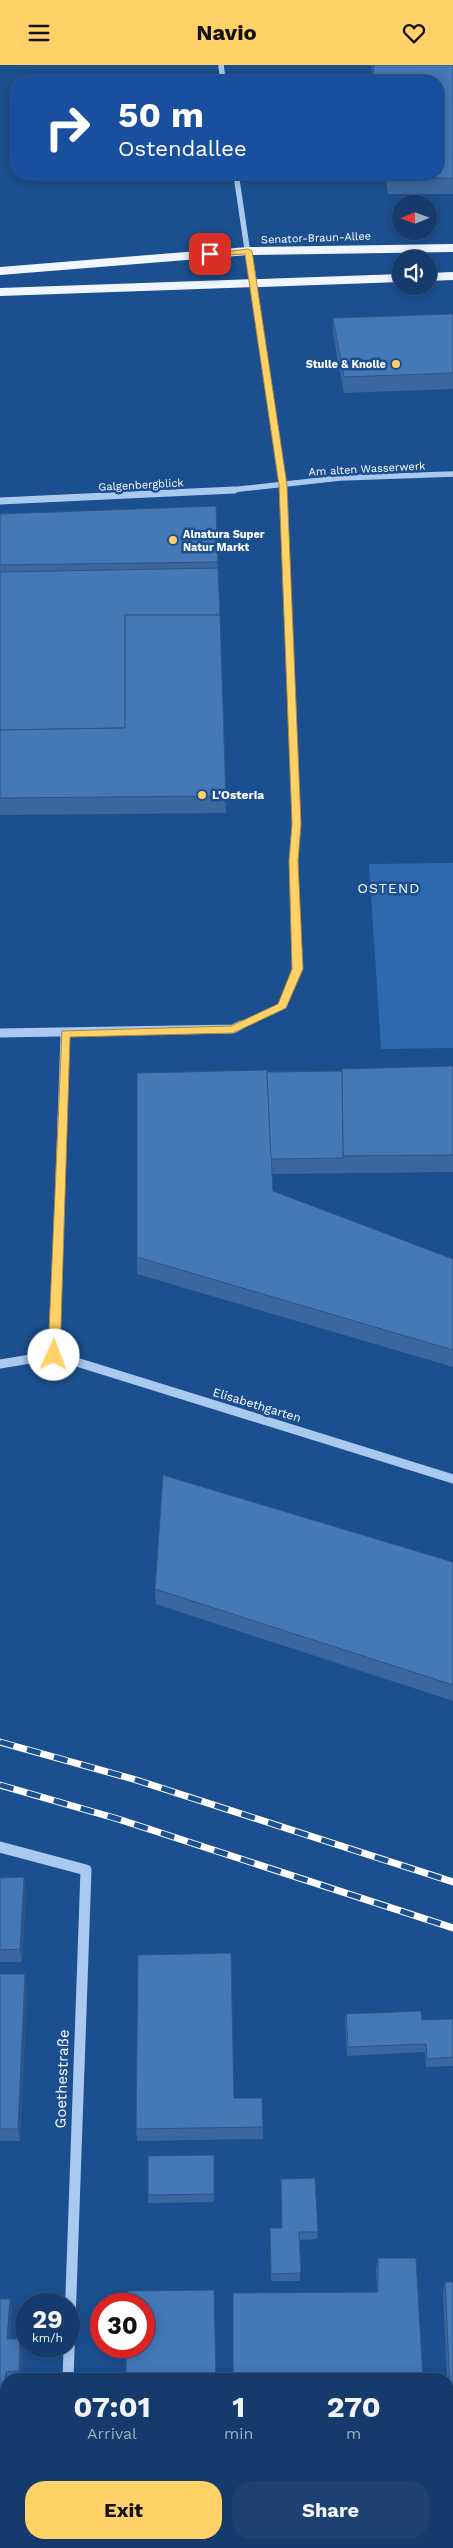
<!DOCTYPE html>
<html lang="en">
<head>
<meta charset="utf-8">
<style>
  body { margin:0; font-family:"Work Sans",sans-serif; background:#1d4271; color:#f1f3f6; height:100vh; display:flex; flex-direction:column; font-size:19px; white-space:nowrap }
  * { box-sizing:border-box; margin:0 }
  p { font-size:16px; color:#9dadc1 }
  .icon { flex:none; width:28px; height:28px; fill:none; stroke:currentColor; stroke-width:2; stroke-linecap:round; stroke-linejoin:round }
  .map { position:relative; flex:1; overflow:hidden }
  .sheet { position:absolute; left:0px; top:2308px; width:454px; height:176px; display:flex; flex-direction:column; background:#143b6b; border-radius:20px 20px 0 0; box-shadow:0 2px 12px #0003,0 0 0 1px #33557e }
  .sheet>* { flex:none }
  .banner { position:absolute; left:10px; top:10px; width:434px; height:105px; border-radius:20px; box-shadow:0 2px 12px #0003,0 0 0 1px #33557e; background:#1a4fa0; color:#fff; overflow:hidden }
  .needle { width:32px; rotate:269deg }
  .tools { position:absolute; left:392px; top:130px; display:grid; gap:10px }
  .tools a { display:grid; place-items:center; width:45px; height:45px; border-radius:50%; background:#143b6b; box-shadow:0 2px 12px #0003,0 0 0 1px #33557e; font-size:25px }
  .speed { position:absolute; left:15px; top:2228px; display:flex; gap:10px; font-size:25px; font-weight:700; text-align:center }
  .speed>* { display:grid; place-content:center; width:65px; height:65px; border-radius:50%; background:#143b6b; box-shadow:0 2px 12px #0003,0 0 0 1px #33557e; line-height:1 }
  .speed small { font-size:12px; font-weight:400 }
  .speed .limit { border:8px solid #d22; background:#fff; color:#111 }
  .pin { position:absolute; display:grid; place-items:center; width:42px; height:42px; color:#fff; margin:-21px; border-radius:10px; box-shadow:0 2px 8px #0006 }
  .me { position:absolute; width:55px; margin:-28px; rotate:2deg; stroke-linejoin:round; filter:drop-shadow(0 0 4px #0008) }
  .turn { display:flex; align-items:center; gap:18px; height:105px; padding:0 25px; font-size:22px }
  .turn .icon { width:65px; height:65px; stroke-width:2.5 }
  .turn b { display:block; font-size:35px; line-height:42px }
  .eta { display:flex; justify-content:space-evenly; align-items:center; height:85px; text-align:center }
  .eta b { font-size:30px; font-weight:700; line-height:35px }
  .primary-button { display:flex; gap:10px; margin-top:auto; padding:10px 25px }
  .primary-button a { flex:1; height:58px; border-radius:20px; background:#ffd166; color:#111; font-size:20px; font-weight:700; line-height:58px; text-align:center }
  .primary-button a+a { background:#1d4271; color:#f1f3f6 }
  header { display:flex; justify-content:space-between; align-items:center; height:65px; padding:0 25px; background:#ffd166; color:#111; font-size:22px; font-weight:700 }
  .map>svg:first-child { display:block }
  .green { fill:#2e69ad }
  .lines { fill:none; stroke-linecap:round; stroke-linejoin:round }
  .minor-far3 { stroke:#a9c9ee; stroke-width:5.5 }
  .minor-far2 { stroke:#a9c9ee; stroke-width:7 }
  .minor-far1 { stroke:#a9c9ee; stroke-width:9 }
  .minor { stroke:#a9c9ee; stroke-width:11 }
  .major { stroke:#f0f6ff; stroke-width:8 }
  .rail-casing { stroke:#fff; stroke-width:7 }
  .rail { stroke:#1b4f8f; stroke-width:5; stroke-dasharray:14; stroke-linecap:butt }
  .wall { fill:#3a679d }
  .shaded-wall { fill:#305480 }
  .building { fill:#4478b7; stroke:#305480 }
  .route { fill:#ffd166; stroke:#a68842 }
  .poi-dot { fill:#ffd166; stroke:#1b4f8f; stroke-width:2 }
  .labels { text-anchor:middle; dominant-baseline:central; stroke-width:5; stroke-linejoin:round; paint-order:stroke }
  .far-street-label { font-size:11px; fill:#fff; stroke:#1b4f8f }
  .far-poi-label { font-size:11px; font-weight:bold; fill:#fff; stroke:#1b4f8f; text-anchor:end }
  .poi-label { font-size:12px; font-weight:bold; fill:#fff; stroke:#1b4f8f; text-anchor:start }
  .street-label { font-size:12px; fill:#fff; stroke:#1b4f8f }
  .neighbourhood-label { font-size:14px; letter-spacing:1px; fill:#fff; stroke:#1b4f8f }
  .near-street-label { font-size:15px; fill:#fff; stroke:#1b4f8f }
</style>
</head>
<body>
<header><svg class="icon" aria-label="menu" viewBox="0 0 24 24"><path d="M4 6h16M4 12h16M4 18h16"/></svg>Navio<svg class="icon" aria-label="heart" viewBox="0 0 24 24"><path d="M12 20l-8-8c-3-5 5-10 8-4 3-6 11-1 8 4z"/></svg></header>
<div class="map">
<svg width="453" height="2483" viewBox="0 0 453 2483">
  <rect width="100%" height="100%" fill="#1b4f8f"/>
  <polygon class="green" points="453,798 453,983 381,984 369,799"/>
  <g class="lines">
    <g class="minor-far3">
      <polyline points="221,0 223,16"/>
      <polyline points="236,109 283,426"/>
      <polyline points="221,426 340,413 453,409"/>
    </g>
    <g class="minor-far2">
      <polyline points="0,436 234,425"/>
      <polyline points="238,962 282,941 297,904 293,796 297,759 283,425"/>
    </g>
    <g class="minor-far1">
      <polyline points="0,968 233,964 241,960"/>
      <polyline points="65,969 54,1290 453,1414"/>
      <polyline points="0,1299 54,1290"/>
    </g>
    <g class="minor">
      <polyline points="0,1782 86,1805 68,2314"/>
      <polyline points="448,2426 453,2426"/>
      <polyline points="0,2438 6,2438"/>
      <polyline points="61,2483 62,2478"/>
    </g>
    <g class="major">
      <polyline points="0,206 248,186 453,183"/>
      <polyline points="429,212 453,211"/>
      <polyline points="0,227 401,213"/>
    </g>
    <g class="rail-casing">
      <g id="rail">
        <polyline points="0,1677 133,1714 453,1817"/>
        <polyline points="0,1720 118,1754 453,1863"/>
      </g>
    </g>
    <use href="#rail" class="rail"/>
  </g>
  <g class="wall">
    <polygon points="371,0 453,0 453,129 388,129 385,109 438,109 438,16 373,16"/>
    <polygon points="453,249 453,324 344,328 333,269 333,253"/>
    <polygon points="216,441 226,748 0,750 0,449"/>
    <polygon points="453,1001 453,1107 272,1109 273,1126 453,1194 453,1302 137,1209 137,1192 267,1007 342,1006"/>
    <polygon points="453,1497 453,1636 156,1539 155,1524"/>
    <polygon points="24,1812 26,1826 22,1897 0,1897 0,1813"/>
    <polygon points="0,1909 27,1922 20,2076 0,2076"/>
    <polygon points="346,1949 422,1955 453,1954 453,2001 426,2002 425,1987 347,1991 345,1957"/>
    <polygon points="234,2033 263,2062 263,2074 137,2076 136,2064"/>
    <polygon points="214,2090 214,2137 148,2138 148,2130"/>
    <polygon points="281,2114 318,2167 317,2174 300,2175 300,2216 271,2216 270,2163 282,2163"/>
    <polygon points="378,2193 423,2314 377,2227 376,2205"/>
    <polygon points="445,2217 453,2217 453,2355 449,2355 443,2228"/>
    <polygon points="0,2234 10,2234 12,2244 10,2274 22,2285 21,2314 6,2314 5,2363 0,2363"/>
  </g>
  <g class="shaded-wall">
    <polygon points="24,1812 26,1826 22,1897 20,1884"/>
    <polygon points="25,1909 27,1922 20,2076 18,2064"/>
    <polygon points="10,2234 12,2244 9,2285 7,2274"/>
    <polygon points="20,2274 22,2285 21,2314 19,2306"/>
    <polygon points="6,2307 7,2314 6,2314 6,2344 5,2363 3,2353"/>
  </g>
  <g class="building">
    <polygon points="373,0 453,0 453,113 388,113 388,109 438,109 438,16 375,16"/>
    <polygon points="453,249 453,308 344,312 333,253"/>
    <polygon points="216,441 218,497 0,500 0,449"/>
    <polygon points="218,503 220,550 125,550 125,663 0,665 0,507"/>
    <polygon points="125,550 220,550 226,731 0,733 0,665 125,663"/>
    <polygon points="453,1001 453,1090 343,1091 342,1004"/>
    <polygon points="267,1005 273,1126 453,1194 453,1285 137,1192 137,1008"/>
    <polygon points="342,1006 343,1093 271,1094 267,1007"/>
    <polygon points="163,1410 453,1497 453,1620 155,1524"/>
    <polygon points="24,1812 20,1884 0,1885 0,1813"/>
    <polygon points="231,1888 234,2033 262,2033 263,2062 136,2064 138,1890"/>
    <polygon points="0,1909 25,1909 18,2064 0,2064"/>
    <polygon points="421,1946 422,1955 453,1954 453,1992 427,1994 426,1979 348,1982 346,1949"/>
    <polygon points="214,2090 214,2129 148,2130 148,2091"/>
    <polygon points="315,2113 318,2167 299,2167 301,2208 271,2209 270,2163 282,2163 281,2114"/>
    <polygon points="378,2193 416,2193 423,2314 233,2314 233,2228 378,2227"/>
    <polygon points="445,2217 453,2217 453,2345 451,2345"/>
    <polygon points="214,2225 216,2314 126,2314 126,2281 144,2281 144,2239 127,2239 127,2226"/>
    <polygon points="0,2234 10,2234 7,2274 20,2274 19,2306 6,2307 3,2353 0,2353"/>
    <polygon points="453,2462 453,2483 134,2483 134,2478 448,2478 448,2463"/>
  </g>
  <polygon class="route" points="248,184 252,186 287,420 301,759 298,796 303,904 286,943 233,968 70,972 60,1290 54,1294 48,1290 62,966 231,961 278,939 292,904 289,796 292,759 279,420 245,189 210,191 206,189"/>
  <g class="poi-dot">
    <circle cx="396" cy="299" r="5"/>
    <circle cx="173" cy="475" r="5"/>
    <circle cx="202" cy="730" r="5"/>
  </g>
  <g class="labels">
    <g class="far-street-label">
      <text transform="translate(316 173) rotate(-2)">Senator-Braun-Allee</text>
      <text transform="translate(367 404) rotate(-3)">Am alten Wasserwerk</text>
      <text transform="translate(141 420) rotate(-3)">Galgenbergblick</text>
    </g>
    <g class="far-poi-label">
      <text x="386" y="299">Stulle &amp; Knolle</text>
      <text x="183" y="469" text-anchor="start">Alnatura Super<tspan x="183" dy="13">Natur Markt</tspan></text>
    </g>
    <g class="poi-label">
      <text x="212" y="730">L'Osteria</text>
    </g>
    <g class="street-label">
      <text transform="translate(257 1340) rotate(17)">Elisabethgarten</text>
    </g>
    <g class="neighbourhood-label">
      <text x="389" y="823">OSTEND</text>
    </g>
    <g class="near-street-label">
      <text transform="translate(62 2014) rotate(-88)">Goethestraße</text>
    </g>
  </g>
</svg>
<div class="tools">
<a><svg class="needle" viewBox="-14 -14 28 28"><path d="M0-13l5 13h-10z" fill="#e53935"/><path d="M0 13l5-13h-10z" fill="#9dadc1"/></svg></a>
<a><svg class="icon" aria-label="sound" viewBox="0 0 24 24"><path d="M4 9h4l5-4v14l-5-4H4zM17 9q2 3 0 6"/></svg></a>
</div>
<div class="speed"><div>29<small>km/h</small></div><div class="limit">30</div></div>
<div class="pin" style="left:210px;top:189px;background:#d93025"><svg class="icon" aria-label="arrive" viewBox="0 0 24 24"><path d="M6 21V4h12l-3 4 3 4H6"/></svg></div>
<svg class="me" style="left:54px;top:1290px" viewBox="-20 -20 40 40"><circle r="19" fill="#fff"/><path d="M0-13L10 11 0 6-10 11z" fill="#ffd166"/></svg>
<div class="banner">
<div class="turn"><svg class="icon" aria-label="right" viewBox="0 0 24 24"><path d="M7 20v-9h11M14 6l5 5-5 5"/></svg><div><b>50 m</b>Ostendallee</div></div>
</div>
<section class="sheet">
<div class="eta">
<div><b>07:01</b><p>Arrival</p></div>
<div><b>1</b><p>min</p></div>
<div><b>270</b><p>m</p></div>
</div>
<div class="primary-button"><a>Exit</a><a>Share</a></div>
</section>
</div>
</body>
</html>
